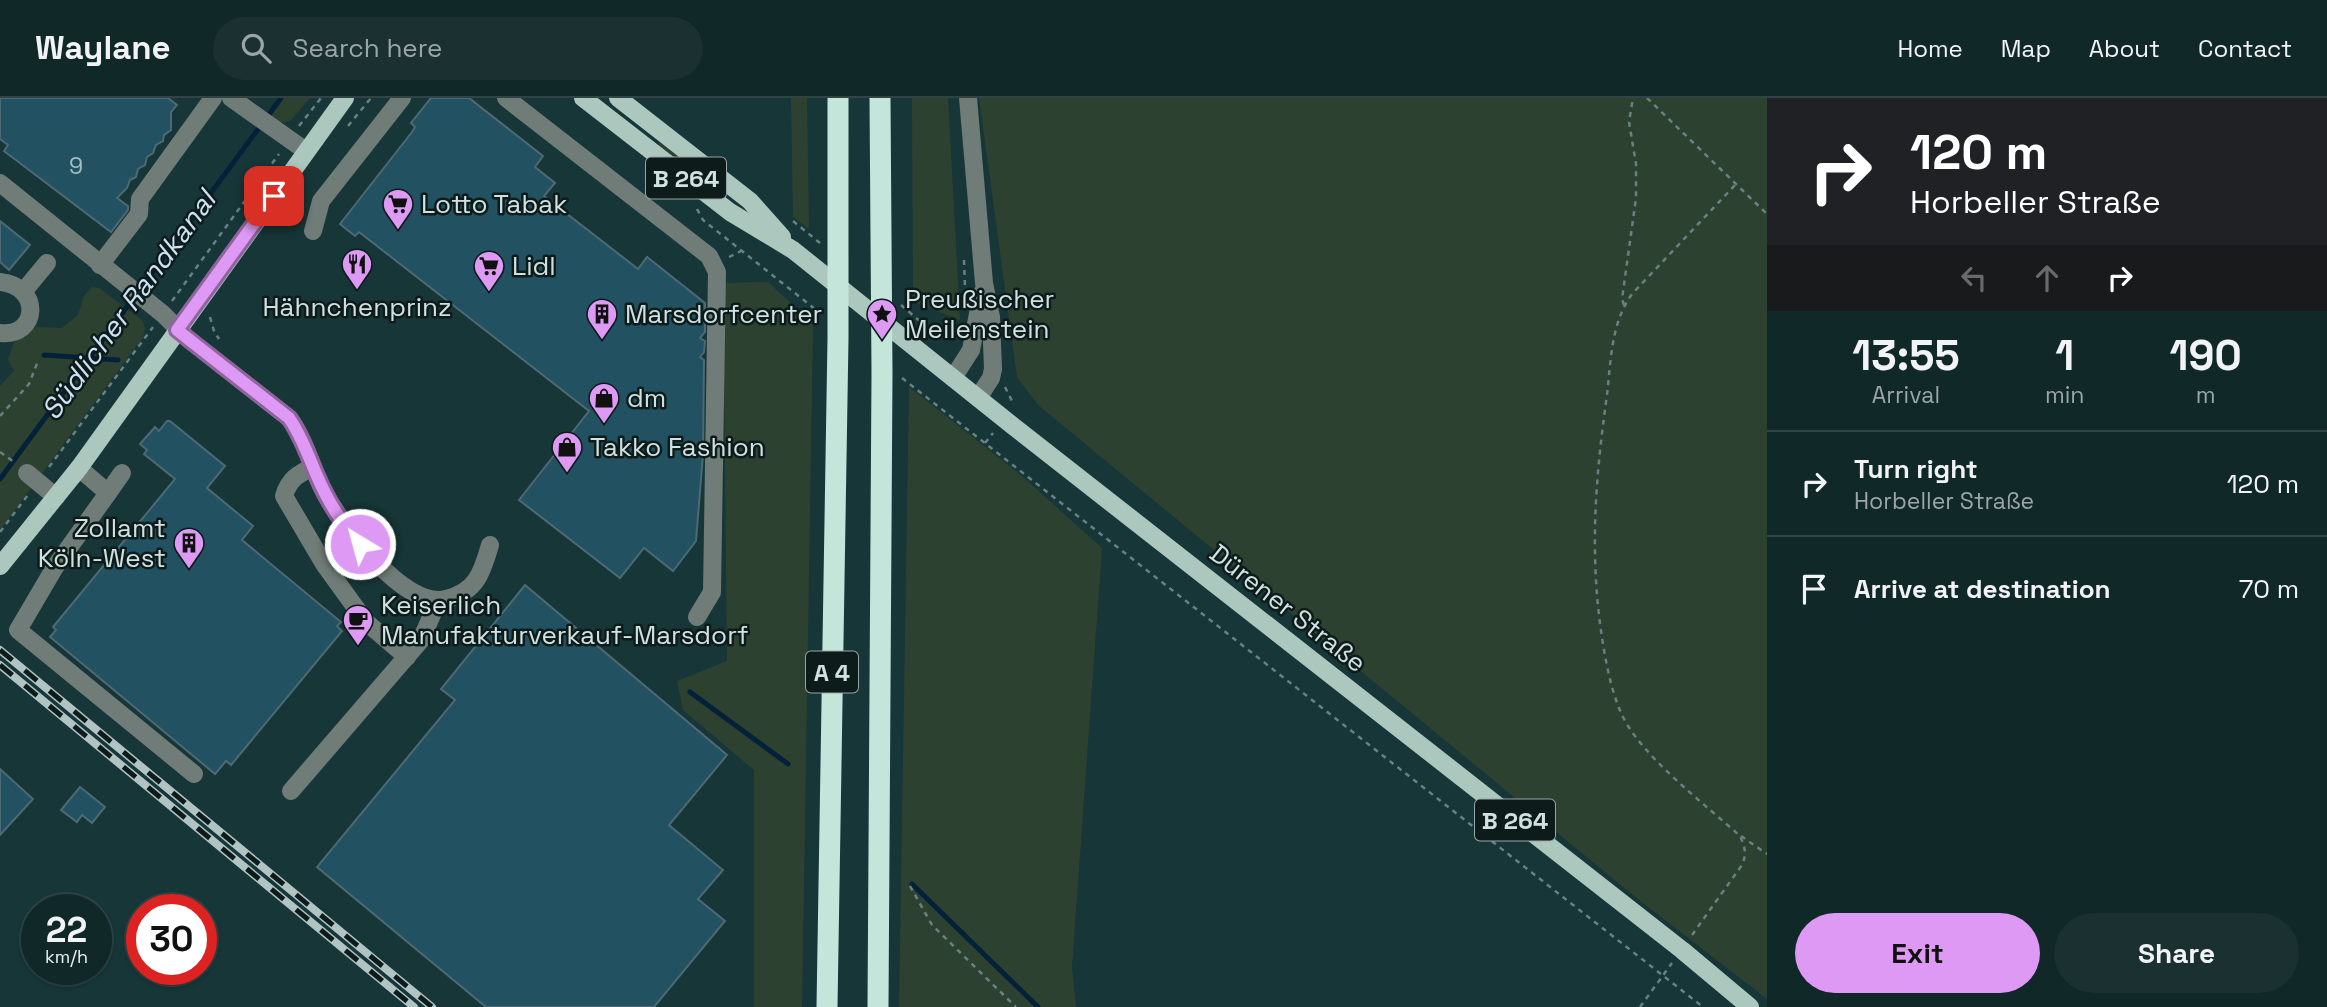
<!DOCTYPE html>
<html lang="en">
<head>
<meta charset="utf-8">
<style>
  body { margin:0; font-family:"Space Grotesk",sans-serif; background:#1a3031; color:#f1f3f6; height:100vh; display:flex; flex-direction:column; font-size:26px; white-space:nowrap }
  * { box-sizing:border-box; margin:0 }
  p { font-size:23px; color:#9ca6a8 }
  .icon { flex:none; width:38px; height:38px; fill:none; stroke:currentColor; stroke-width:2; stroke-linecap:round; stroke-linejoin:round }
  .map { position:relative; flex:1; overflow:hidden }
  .side { display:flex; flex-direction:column; background:#112829; width:560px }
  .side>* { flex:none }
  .banner { background:#202124; color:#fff; overflow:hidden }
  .speed { position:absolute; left:21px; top:796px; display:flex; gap:14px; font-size:35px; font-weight:700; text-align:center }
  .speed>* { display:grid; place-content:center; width:91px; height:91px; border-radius:50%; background:#112829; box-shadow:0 2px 5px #0004,0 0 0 2px #304446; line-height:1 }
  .speed small { font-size:18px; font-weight:400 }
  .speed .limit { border:10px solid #d22; background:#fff; color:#111 }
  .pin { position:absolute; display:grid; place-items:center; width:60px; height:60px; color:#fff; margin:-30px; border-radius:14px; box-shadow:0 4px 10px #0006 }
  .me { position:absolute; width:77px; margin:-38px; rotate:323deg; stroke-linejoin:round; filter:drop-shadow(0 0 5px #0008) }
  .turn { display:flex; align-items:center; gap:24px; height:147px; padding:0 28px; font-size:32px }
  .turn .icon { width:91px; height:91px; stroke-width:2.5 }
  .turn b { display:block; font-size:49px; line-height:60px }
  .lanes { display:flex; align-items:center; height:66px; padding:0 28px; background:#0003; justify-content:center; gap:35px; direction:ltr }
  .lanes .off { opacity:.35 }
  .eta { display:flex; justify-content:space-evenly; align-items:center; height:119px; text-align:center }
  .eta b { font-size:42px; font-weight:600; line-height:49px }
  .button { display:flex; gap:14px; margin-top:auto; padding:14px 28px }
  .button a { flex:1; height:80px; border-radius:42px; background:#dd99f3; color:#111; font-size:28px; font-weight:600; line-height:80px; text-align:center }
  .button a+a { background:#1a3031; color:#f1f3f6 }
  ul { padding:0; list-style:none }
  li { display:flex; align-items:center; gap:21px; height:105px; padding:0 28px; border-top:2px solid #304446 }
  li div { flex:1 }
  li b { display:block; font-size:26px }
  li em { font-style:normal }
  header { display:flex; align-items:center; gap:42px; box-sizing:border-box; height:98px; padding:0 35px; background:#112829; border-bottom:2px solid #304446 }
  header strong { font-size:33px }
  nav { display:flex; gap:38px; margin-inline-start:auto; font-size:24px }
  .search { width:490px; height:63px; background:#1a3031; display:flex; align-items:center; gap:18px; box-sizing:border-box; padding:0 24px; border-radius:38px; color:#9ca6a8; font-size:26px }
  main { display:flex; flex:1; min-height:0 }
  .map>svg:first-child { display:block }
  .green { fill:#2d4131 }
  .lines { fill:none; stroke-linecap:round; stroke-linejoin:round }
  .stream { stroke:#032239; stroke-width:5 }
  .building { fill:#225262; stroke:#4d6973; stroke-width:2 }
  .path { stroke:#688182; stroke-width:2.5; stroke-dasharray:5 5; stroke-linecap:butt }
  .minor { stroke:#6f7c77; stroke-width:18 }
  .major { stroke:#acc7be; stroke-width:18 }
  .highway { stroke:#c4e5da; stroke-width:21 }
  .rail-casing { stroke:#b0c4c4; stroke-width:8 }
  .rail { stroke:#0e1b1b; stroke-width:5; stroke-dasharray:16; stroke-linecap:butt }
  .route-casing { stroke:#90639e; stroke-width:18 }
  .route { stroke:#dd99f3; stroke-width:12 }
  .labels { text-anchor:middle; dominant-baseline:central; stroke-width:5; stroke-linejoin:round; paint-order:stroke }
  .number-label { font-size:23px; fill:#a4bdc1 }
  .shield { fill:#0e1b1b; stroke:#96a6a6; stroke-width:2 }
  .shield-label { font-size:24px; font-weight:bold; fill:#d0e1e1 }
  .poi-label { font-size:26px; fill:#d0e1e1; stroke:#0e1b1b; text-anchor:start }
  .street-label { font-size:26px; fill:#d0e1e1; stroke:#0e1b1b }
  .water-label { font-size:28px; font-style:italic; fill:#cde2f6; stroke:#0e1b1b }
</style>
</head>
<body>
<header>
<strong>Waylane</strong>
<div class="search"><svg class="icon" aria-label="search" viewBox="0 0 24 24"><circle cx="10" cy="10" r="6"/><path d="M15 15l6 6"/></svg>Search here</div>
<nav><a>Home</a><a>Map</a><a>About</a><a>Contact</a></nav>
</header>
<main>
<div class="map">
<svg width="1767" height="909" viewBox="0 0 1767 909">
  <rect width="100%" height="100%" fill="#173637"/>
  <g class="green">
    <polygon points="284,0 310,0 290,23 280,25 271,18"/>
    <polygon points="791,0 807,0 809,131 793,119"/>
    <polygon points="912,0 948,0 960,222 913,204"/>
    <polygon points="979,0 1767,0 1767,901 1634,798 1038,307 1017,279"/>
    <polygon points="660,45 693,67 716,88 712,91 658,49"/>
    <polygon points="768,184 813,225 802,909 754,909 754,672 683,612 677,583 727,563 723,185"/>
    <polygon points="92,189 99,190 143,223 145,230 143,239 0,432 0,288 14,273 8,262 16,238 36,229 62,230 78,217 84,198"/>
    <polygon points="909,289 1022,378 1102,450 1072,868 1076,909 899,909"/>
  </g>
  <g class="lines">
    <g class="stream">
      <polyline points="44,257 118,262"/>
      <polyline points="0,381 281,0"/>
      <polyline points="690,594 788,666"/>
      <polyline points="912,786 1038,909"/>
    </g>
  </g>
  <g class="building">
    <polygon points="0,0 168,0 177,7 171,14 171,32 164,37 163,43 156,47 153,55 147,59 145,67 138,71 136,79 130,82 127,90 117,100 128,108 128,112 111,134 4,53 8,47 0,41"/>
    <polygon points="431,0 469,0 543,58 535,69 555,85 544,98 638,171 647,159 705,205 705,214 700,220 705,224 705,234 700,240 705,243 704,254 700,259 704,262 703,356 696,443 673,473 644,450 620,480 519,402 589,313 359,134 355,138 340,126 412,34 415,29 411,25"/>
    <polygon points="0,123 30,147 9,172 0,164"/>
    <polygon points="167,323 170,323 225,368 207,390 253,428 242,442 341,524 337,528 342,533 231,667 226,663 215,676 50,539 56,532 53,529 175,381 144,356 147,352 140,346 155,329 159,333"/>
    <polygon points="525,487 727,657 669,727 723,772 698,801 725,823 654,909 486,909 317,769 455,602 441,591"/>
    <polygon points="0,671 33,701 0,737"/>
    <polygon points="80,689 105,709 92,725 82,717 77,724 61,712"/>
  </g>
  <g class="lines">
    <g class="path">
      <polyline points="1647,0 1767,116"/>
      <polyline points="299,28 321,0"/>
      <polyline points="348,28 371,0"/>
      <polyline points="697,111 703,122 820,215"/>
      <polyline points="793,123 820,145"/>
      <polyline points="729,159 741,153"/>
      <polyline points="964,162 965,190"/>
      <polyline points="172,203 279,56"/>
      <path d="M901,207C916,219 936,241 956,240"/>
      <polyline points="1624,207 1622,201 1636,100 1636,66 1629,24 1633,0"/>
      <polyline points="210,219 214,233 219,241"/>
      <polyline points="902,280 1703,909"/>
      <polyline points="1005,289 1013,305"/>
      <polyline points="0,318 29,286 38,263"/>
      <polyline points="985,345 993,335"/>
      <polyline points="0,354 14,364"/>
      <polyline points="49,369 153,229"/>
      <polyline points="0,434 28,397"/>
      <polyline points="1741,738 1767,756"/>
      <polyline points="910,788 932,827 1016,909"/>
      <path d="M1692,837L1742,767C1747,756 1745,749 1740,738C1706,707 1641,658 1622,617C1612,595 1607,570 1603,546C1589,460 1595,382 1607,297C1611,262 1611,225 1632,196L1736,86"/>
      <polyline points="1640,909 1672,865"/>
    </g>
    <g class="minor">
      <polyline points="231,0 306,53"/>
      <polyline points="506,0 709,158 717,174 712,494 697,519"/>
      <polyline points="968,0 984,185 991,219 993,271 991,280 978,300"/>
      <path d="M0,85L163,216L188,241L289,320C305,341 311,368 323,392C340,425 404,512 446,501C476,494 482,475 490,447"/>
      <polyline points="313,133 321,103 402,0"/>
      <polyline points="100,167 139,116 140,101 213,0"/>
      <path d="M0,184C42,188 39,239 0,235"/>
      <polyline points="23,194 47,165"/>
      <polyline points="953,280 971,252 982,195"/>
      <path d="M313,369C298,376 289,381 284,398L324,466L366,524L407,559"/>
      <polyline points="79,370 108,395 55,469 18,532 194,676"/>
      <polyline points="27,375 56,399"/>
      <polyline points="108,395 122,375"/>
      <polyline points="291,693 421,542 438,503"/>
    </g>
    <g class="major">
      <polyline points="583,0 730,114 793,152 1013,328 1682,852 1750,909"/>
      <polyline points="618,0 750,103 782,139"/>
      <polyline points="0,468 79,370 345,0"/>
    </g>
    <g class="highway">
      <polyline points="827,909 838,240 838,0"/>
      <polyline points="878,909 882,275 880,0"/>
    </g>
    <g class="rail-casing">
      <g id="rail">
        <polyline points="0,552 432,909"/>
        <polyline points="0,567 414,909"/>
      </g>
    </g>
    <use href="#rail" class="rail"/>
  </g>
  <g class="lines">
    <g class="route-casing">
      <path id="route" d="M274,98L177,232L289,320C304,341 311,367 323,391C332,410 346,430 360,446"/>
    </g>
    <use href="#route" class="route"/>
  </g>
  <defs>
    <g id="supermarket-pin" transform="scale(1.575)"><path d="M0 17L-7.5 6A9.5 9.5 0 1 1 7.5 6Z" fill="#dd99f3" stroke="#0e1b1b"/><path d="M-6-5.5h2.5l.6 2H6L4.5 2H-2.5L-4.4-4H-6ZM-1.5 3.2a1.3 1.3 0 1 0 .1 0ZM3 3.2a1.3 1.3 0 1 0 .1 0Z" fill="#111"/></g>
    <g id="restaurant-pin" transform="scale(1.575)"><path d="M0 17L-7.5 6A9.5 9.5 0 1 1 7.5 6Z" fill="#dd99f3" stroke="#0e1b1b"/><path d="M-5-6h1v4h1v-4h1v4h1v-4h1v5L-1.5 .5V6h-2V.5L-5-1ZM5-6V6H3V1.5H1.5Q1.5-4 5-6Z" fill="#111"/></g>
    <g id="building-pin" transform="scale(1.575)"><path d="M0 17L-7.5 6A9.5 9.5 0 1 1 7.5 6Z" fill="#dd99f3" stroke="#0e1b1b"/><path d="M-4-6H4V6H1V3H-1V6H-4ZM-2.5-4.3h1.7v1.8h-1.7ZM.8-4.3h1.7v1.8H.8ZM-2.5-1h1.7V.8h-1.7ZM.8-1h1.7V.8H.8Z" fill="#111"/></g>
    <g id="sight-pin" transform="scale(1.575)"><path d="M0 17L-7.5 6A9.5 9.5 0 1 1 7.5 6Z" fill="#dd99f3" stroke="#0e1b1b"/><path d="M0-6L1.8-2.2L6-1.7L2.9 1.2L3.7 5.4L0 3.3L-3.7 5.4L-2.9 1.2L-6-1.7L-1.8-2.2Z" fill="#111"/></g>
    <g id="shop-pin" transform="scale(1.575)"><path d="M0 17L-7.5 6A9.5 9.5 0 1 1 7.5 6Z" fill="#dd99f3" stroke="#0e1b1b"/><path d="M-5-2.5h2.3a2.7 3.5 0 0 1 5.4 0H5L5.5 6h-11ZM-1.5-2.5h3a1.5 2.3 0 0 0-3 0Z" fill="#111"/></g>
    <g id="cafe-pin" transform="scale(1.575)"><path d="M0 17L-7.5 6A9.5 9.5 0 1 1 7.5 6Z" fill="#dd99f3" stroke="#0e1b1b"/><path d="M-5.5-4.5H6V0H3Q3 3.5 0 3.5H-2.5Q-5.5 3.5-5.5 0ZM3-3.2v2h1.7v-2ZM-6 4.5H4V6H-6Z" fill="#111"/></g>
  </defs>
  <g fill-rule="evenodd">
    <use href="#supermarket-pin" x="398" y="106"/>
    <use href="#restaurant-pin" x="357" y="166"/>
    <use href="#supermarket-pin" x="489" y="168"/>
    <use href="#building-pin" x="602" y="216"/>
    <use href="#sight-pin" x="882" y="216"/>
    <use href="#shop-pin" x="604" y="300"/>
    <use href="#shop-pin" x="567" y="349"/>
    <use href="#building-pin" x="189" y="445"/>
    <use href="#cafe-pin" x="358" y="522"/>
  </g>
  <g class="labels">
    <g class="number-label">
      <text x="76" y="68">9</text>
    </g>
    <g class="shield">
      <rect x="646" y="59.5" width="80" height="41" rx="5"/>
      <rect x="806" y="553.5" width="52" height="41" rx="5"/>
      <rect x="1475" y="701.5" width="80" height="41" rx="5"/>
    </g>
    <g class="shield-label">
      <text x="686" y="80">B 264</text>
      <text x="832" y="574">A 4</text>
      <text x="1515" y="722">B 264</text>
    </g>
    <g class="poi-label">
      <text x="421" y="106">Lotto Tabak</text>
      <text x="512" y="168">Lidl</text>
      <text x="905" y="201">Preußischer<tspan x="905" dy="30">Meilenstein</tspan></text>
      <text x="357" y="209" text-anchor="middle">Hähnchenprinz</text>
      <text x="625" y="216">Marsdorfcenter</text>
      <text x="627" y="300">dm</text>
      <text x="590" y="349">Takko Fashion</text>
      <text x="166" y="430" text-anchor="end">Zollamt<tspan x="166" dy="30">Köln-West</tspan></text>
      <text x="381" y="507">Keiserlich<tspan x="381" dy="30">Manufakturverkauf-Marsdorf</tspan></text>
    </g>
    <g class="street-label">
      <text transform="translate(1288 510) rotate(38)">Dürener Straße</text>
    </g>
    <g class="water-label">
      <text transform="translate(128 207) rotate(-54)">Südlicher Randkanal</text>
    </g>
  </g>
</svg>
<div class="speed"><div>22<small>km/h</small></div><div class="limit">30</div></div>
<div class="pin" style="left:274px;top:98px;background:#d93025"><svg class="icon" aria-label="arrive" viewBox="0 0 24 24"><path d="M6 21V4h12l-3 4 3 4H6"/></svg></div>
<svg class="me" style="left:360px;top:446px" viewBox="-20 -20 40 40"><circle r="17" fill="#dd99f3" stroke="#fff" stroke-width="3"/><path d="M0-11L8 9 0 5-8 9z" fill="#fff"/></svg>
</div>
<section class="side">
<div class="banner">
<div class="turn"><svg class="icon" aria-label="right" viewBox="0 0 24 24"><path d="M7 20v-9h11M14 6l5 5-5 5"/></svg><div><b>120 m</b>Horbeller Straße</div></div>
<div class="lanes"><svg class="icon off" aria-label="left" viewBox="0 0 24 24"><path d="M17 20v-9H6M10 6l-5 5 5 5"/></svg><svg class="icon off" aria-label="ahead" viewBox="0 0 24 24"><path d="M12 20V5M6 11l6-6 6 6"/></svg><svg class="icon" aria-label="right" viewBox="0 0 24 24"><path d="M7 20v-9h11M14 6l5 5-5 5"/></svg></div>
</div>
<div class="eta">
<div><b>13:55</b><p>Arrival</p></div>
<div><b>1</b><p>min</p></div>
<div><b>190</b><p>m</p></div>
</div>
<ul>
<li><svg class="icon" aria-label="right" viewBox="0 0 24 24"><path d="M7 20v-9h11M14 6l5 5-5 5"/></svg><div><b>Turn right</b><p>Horbeller Straße</p></div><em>120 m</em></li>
<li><svg class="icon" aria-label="arrive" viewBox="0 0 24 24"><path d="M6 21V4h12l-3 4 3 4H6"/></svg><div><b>Arrive at destination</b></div><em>70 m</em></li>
</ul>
<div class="button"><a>Exit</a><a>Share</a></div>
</section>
</main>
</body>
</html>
